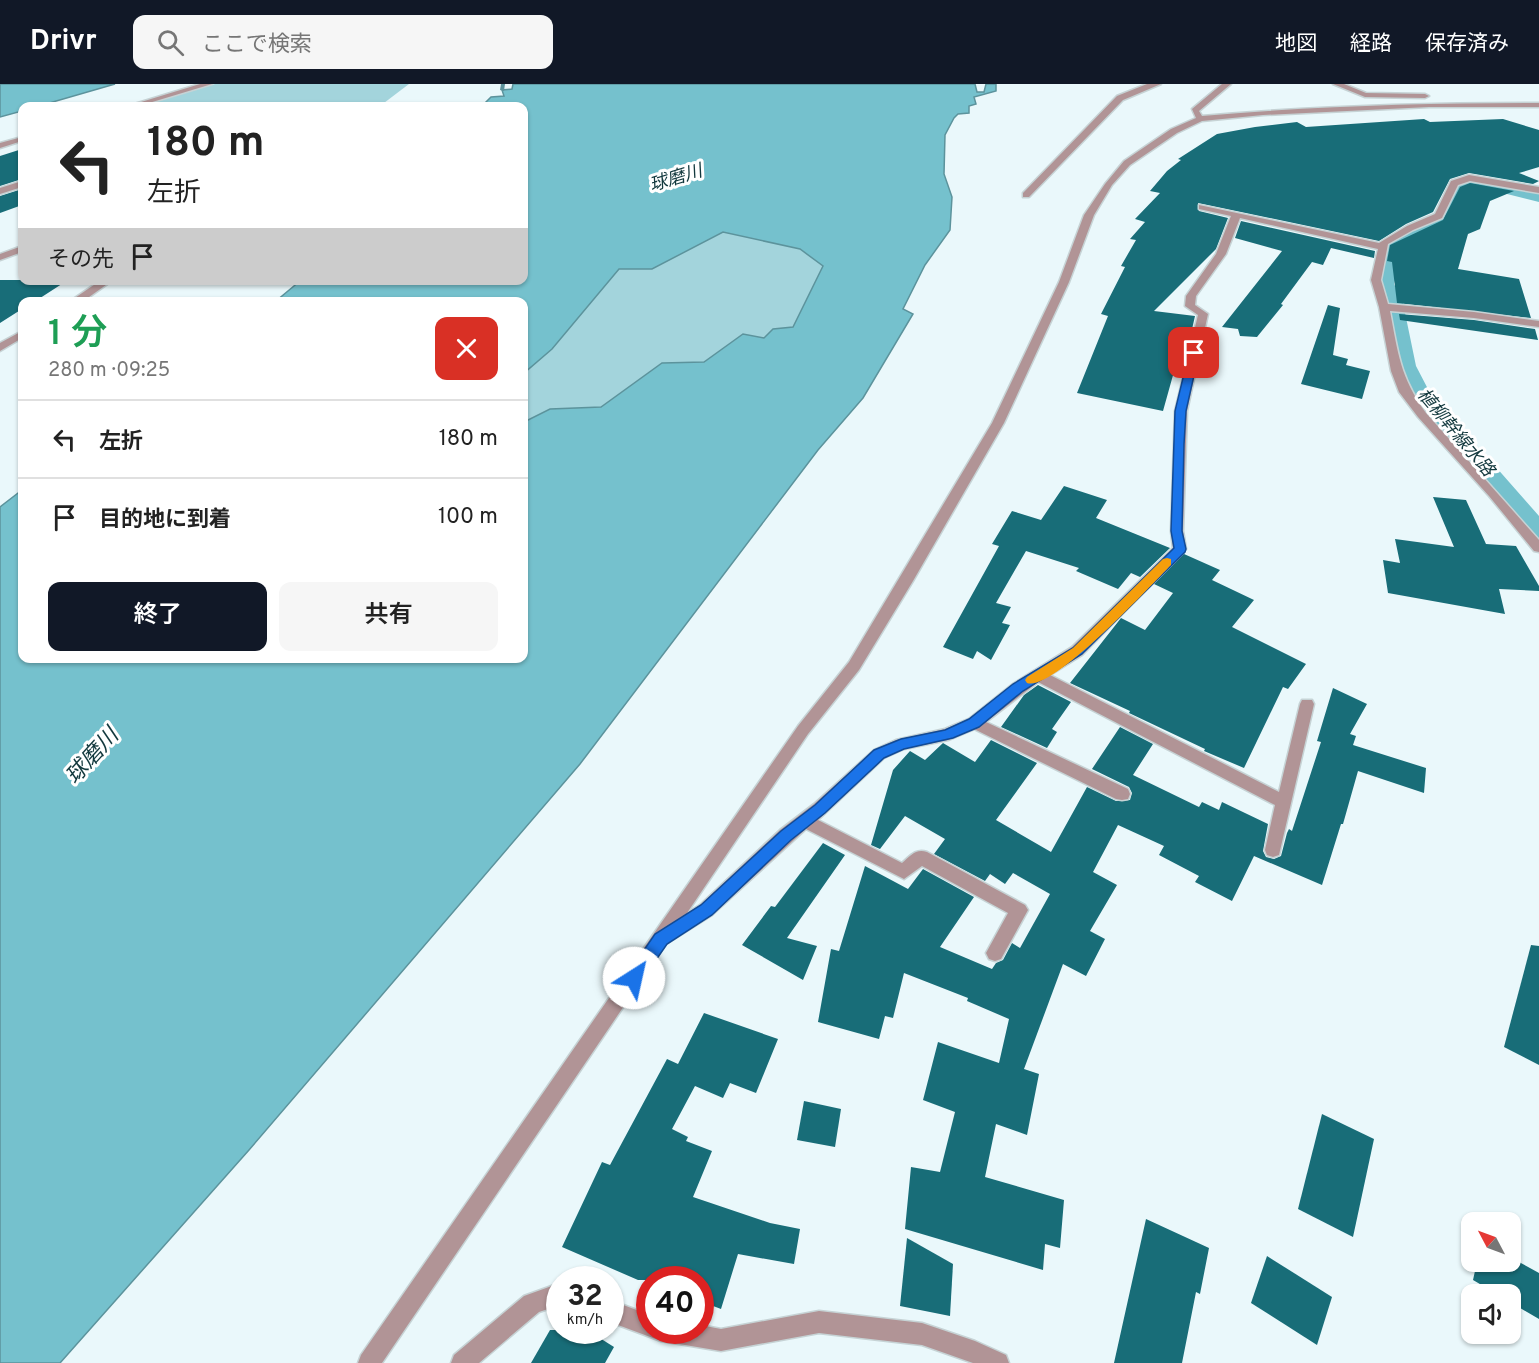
<!DOCTYPE html>
<html lang="ja">
<head>
<meta charset="utf-8">
<style>
  body { margin:0; font-family:Overpass,"Noto Sans JP",sans-serif; background:#f6f6f6; color:#222; height:100vh; display:flex; flex-direction:column; font-size:22px; white-space:nowrap }
  * { box-sizing:border-box; margin:0 }
  p { font-size:20px; color:#767676 }
  .icon { flex:none; width:33px; height:33px; fill:none; stroke:currentColor; stroke-width:2; stroke-linecap:round; stroke-linejoin:round }
  .map { position:relative; flex:1; overflow:hidden }
  .details { position:absolute; left:18px; top:213px; width:510px; height:366px; display:flex; flex-direction:column; background:#fff; border-radius:12px; box-shadow:0 2px 4px #0004 }
  .details>* { flex:none }
  .hud { position:absolute; left:18px; top:18px; width:510px; height:183px; border-radius:12px; box-shadow:0 2px 4px #0004; background:#fff; color:#222; overflow:hidden }
  .needle { width:39px; rotate:311deg }
  .tools { position:absolute; left:1461px; top:1128px; display:grid; gap:12px }
  .tools a { display:grid; place-items:center; width:60px; height:60px; border-radius:12px; background:#fff; box-shadow:0 2px 4px #0004; font-size:30px }
  .speed { position:absolute; left:546px; top:1182px; display:flex; gap:12px; font-size:30px; font-weight:700; text-align:center }
  .speed>* { display:grid; place-content:center; width:78px; height:78px; border-radius:50%; background:#fff; box-shadow:0 2px 4px #0004; line-height:1 }
  .speed small { font-size:15px; font-weight:400 }
  .speed .limit { border:9px solid #d22; background:#fff; color:#111 }
  .pin { position:absolute; display:grid; place-items:center; width:51px; height:51px; color:#fff; margin:-26px; border-radius:12px; box-shadow:0 3px 9px #0006 }
  .me { position:absolute; width:66px; margin:-33px; rotate:35deg; stroke-linejoin:round; filter:drop-shadow(0 0 4px #0008) }
  .turn { display:flex; align-items:center; gap:21px; height:126px; padding:0 30px; font-size:27px }
  .turn .icon { width:78px; height:78px; stroke-width:2.5 }
  .turn b { display:block; font-size:42px; line-height:51px }
  .then { display:flex; align-items:center; height:57px; padding:0 30px; background:#0003; gap:12px; font-size:22px }
  .round { display:grid; place-items:center; flex:none; width:63px; height:63px; border-radius:12px; background:#f6f6f6 }
  .head { display:flex; align-items:center; justify-content:space-between; height:102px; padding:0 30px }
  h1 { font-size:36px; font-weight:600; line-height:45px; color:#1e9e55 }
  .cta { display:flex; gap:12px; margin-top:auto; padding:12px 30px }
  .cta a { flex:1; height:69px; border-radius:12px; background:#111827; color:#fff; font-size:24px; font-weight:600; line-height:69px; text-align:center }
  .cta a+a { background:#f6f6f6; color:#222 }
  ul { padding:0; list-style:none }
  li { display:flex; align-items:center; gap:18px; height:78px; padding:0 30px; border-top:2px solid #e0e0e0 }
  li div { flex:1 }
  li b { display:block; font-size:22px }
  li em { font-style:normal }
  header { display:flex; align-items:center; gap:36px; box-sizing:border-box; height:84px; padding:0 30px; background:#111827; color:#fff }
  header strong { font-size:28px }
  nav { display:flex; gap:33px; margin-inline-start:auto; font-size:21px }
  .search { width:420px; height:54px; background:#f6f6f6; display:flex; align-items:center; gap:15px; box-sizing:border-box; padding:0 21px; border-radius:12px; color:#767676; font-size:22px }
  .map>svg:first-child { display:block }
  .green { fill:#a3d4dc }
  .water { fill:#75c1cd; stroke:#5c939c; stroke-width:1.5 }
  .lines { fill:none; stroke-linecap:round; stroke-linejoin:round }
  .stream { fill:#5c939c; fill-rule:evenodd }
  .canal { fill:#75c1cd; fill-rule:evenodd }
  .building { fill:#186d78 }
  .minor-casing { stroke:#c6d3d5; stroke-width:3 }
  .minor { fill:#b19496; fill-rule:evenodd }
  .route { fill:#1a73e8; stroke:#114b97; stroke-width:1.5 }
  .slow { fill:#f59e0b }
  .labels { text-anchor:middle; dominant-baseline:central; stroke-width:6; stroke-linejoin:round; paint-order:stroke }
  .far-water-label { font-size:18px; font-style:italic; fill:#12383d; stroke:#fff }
  .water-label { font-size:22px; font-style:italic; fill:#12383d; stroke:#fff }
</style>
</head>
<body>
<header>
<strong>Drivr</strong>
<div class="search"><svg class="icon" aria-label="search" viewBox="0 0 24 24"><circle cx="10" cy="10" r="6"/><path d="M15 15l6 6"/></svg>ここで検索</div>
<nav><a>地図</a><a>経路</a><a>保存済み</a></nav>
</header>
<div class="map">
<svg width="1539" height="1279" viewBox="0 0 1539 1279">
  <rect width="100%" height="100%" fill="#eaf8fb"/>
  <g class="green">
    <polygon points="215,0 409,0 380,22 141,22"/>
    <polygon points="723,148 800,165 823,182 793,243 773,245 764,254 743,250 704,278 662,279 601,323 550,325 524,338 524,289 552,265 619,185 652,185"/>
  </g>
  <g class="water">
    <polygon points="0,0 115,0 39,22 22,22 22,27 0,33"/>
    <polygon points="513,0 975,0 977,8 984,8 986,0 996,0 996,7 974,13 976,20 969,22 969,29 958,30 954,34 945,51 944,90 952,113 950,146 925,181 903,225 913,230 863,314 818,366 580,680 249,1066 60,1279 0,1279 0,423 22,406 22,574 524,574 524,338 550,325 601,323 662,279 704,278 743,250 764,254 773,245 793,243 823,182 800,165 723,148 652,185 619,185 552,265 524,289 524,218 276,217 300,197 524,196 524,22 482,22 491,13 504,12 502,6 512,5"/>
  </g>
  <g class="lines">
    <polygon class="stream" points="501,0 505,0 504,7 500,6"/>
    <polygon class="canal" points="1487,95 1539,106 1539,118 1487,105 1472,106 1455,140 1403,166 1394,200 1403,219 1416,282 1429,307 1539,432 1539,457 1530,454 1406,309 1394,282 1381,219 1374,200 1387,159 1440,132 1459,97"/>
  </g>
  <g class="building">
    <polygon points="1424,35 1430,38 1503,35 1539,46 1539,83 1519,89 1539,97 1533,100 1469,89 1450,95 1433,128 1406,140 1379,157 1198,119 1199,127 1228,134 1216,165 1154,227 1195,232 1183,285 1175,284 1163,327 1077,309 1108,232 1101,230 1125,183 1121,182 1136,156 1130,155 1145,138 1135,135 1160,109 1150,107 1167,87 1181,76 1178,75 1217,50 1255,43 1297,38 1306,43"/>
    <polygon points="22,65 22,95 0,102 0,72"/>
    <polygon points="1470,99 1514,107 1490,117 1480,145 1468,150 1458,185 1519,195 1531,234 1397,219 1392,178 1387,177 1390,161 1443,136 1460,103"/>
    <polygon points="22,105 22,121 0,129 0,112"/>
    <polygon points="1241,137 1375,167 1374,174 1331,164 1323,181 1312,178 1281,220 1283,221 1257,253 1240,252 1238,245 1222,243 1282,167 1235,154"/>
    <polygon points="0,196 68,196 34,218 22,218 22,225 0,239"/>
    <polygon points="1328,221 1340,224 1333,271 1348,275 1346,281 1370,287 1362,315 1301,300"/>
    <polygon points="1399,230 1474,236 1535,245 1538,256 1400,236"/>
    <polygon points="1064,402 1107,416 1096,434 1170,464 1140,493 1131,489 1118,505 1076,487 1079,484 1026,467 996,519 1011,523 1002,539 1010,541 991,576 977,567 973,575 943,563 999,462 992,460 1012,427 1041,436"/>
    <polygon points="1433,413 1466,416 1486,460 1516,462 1539,502 1539,507 1499,505 1505,530 1388,509 1383,476 1400,479 1395,455 1454,463"/>
    <polygon points="1184,470 1220,486 1212,496 1254,516 1232,543 1306,580 1288,605 1283,603 1244,684 1204,667 1205,665 1129,629 1130,627 1070,599 1121,534 1145,546 1173,509 1154,500"/>
    <polygon points="1038,601 1071,618 1052,645 1057,648 1047,664 1001,643 1024,611"/>
    <polygon points="1333,604 1367,620 1350,650 1356,652 1353,661 1426,684 1424,709 1358,687 1343,740 1341,740 1322,801 1254,772 1232,817 1195,798 1199,792 1159,771 1164,762 1118,741 1093,788 1117,801 1090,847 1105,855 1086,892 1063,880 1024,985 1039,990 1027,1051 996,1040 985,1093 1064,1116 1060,1164 1045,1160 1043,1186 905,1145 911,1083 940,1088 955,1028 923,1016 938,958 999,979 1009,935 967,917 968,914 904,889 893,934 885,932 879,955 818,938 831,865 839,867 865,782 908,805 923,785 974,813 940,863 992,885 996,879 1003,876 1012,859 1020,864 1050,810 1013,789 1005,800 990,790 985,797 934,770 945,755 905,732 880,765 871,761 893,686 910,667 925,676 943,659 975,678 991,656 1037,679 996,736 1051,768 1087,703 1116,717 1130,716 1132,709 1129,703 1092,685 1120,643 1153,660 1133,691 1199,723 1202,718 1219,726 1222,718 1268,740 1263,767 1266,773 1274,775 1281,772 1287,749 1289,745 1292,747 1321,658 1317,657"/>
    <polygon points="823,759 845,771 787,854 817,862 803,896 742,861 771,822 775,823"/>
    <polygon points="1531,861 1539,862 1539,981 1504,963"/>
    <polygon points="704,929 778,955 756,1009 730,999 723,1014 695,1002 672,1045 688,1053 686,1057 712,1067 693,1113 770,1139 800,1145 794,1180 738,1170 721,1225 700,1217 700,1196 638,1196 562,1163 602,1078 610,1081 667,975 678,980"/>
    <polygon points="804,1017 841,1025 835,1063 797,1056"/>
    <polygon points="1322,1030 1374,1055 1353,1153 1298,1125"/>
    <polygon points="1146,1135 1209,1164 1200,1210 1196,1208 1182,1279 1114,1279"/>
    <polygon points="907,1154 953,1180 950,1232 900,1222"/>
    <polygon points="1267,1172 1332,1213 1317,1261 1251,1219"/>
    <polygon points="1477,1178 1519,1178 1539,1189 1539,1235 1510,1218 1510,1210 1497,1210 1473,1196"/>
    <polygon points="550,1246 587,1246 614,1263 605,1279 531,1279"/>
  </g>
  <g class="lines">
    <g class="minor-casing">
      <g id="minor">
        <polygon points="200,0 212,0 139,22 128,22"/>
        <polygon points="1147,0 1161,0 1123,16 1029,113 1023,113 1023,109 1117,12"/>
        <path d="M1222,0H1231L1199,27L1202,32C1314,22 1427,19 1539,19V23H1429L1263,31L1202,37L1177,49L1130,81L1112,101L1094,131L1069,198L1004,339L913,497L859,586L808,650L687,829L700,821L780,746L814,720L874,666L896,656L945,645L969,635L1013,600L1072,563L1173,464L1171,447L1175,327L1198,231L1185,222L1186,212L1216,170L1231,132L1199,125V121L1379,159L1407,142L1435,130L1451,97L1469,91L1539,103V109L1470,97L1458,101L1442,134L1413,146L1388,160L1381,196L1388,220L1474,228L1539,237V243L1474,234L1390,227C1398,269 1400,293 1426,329L1539,456V468L1534,467L1489,412L1418,333L1399,308L1391,287L1379,223L1371,196L1378,165L1240,134L1226,170L1196,212L1195,221L1208,230L1187,327L1183,447L1186,465L1082,571L1050,591L1279,708L1300,620L1302,616H1312L1314,620L1279,771L1273,773L1267,771L1265,766L1275,721L1038,598L986,638L1128,705L1130,710L1128,715L1122,716L1116,715L974,645L948,656L904,665L884,674L818,736L902,779C910,772 916,764 927,768L1025,821L1028,826L1001,875L995,877L989,875L986,869L1008,829L922,782L904,795L806,745L712,831L666,860L382,1279H358L361,1271L798,642L849,578L992,339L1059,198L1084,131L1105,100L1124,77L1171,45L1196,34L1192,25Z"/>
        <polygon points="1333,0 1344,0 1366,9 1425,10 1429,12 1425,14 1365,13"/>
        <polygon points="22,53 22,57 0,64 0,59"/>
        <polygon points="22,97 22,103 0,110 0,104"/>
        <polygon points="22,162 22,168 0,176 0,170"/>
        <polygon points="101,196 113,196 82,218 69,218"/>
        <polygon points="22,247 22,254 0,267 0,259"/>
        <polygon points="560,1199 560,1221 539,1228 479,1279 451,1279 454,1271 524,1212"/>
        <polygon points="610,1216 650,1231 650,1246 700,1246 700,1241 721,1245 819,1227 922,1239 975,1257 1006,1271 1009,1279 973,1279 922,1261 819,1249 721,1267 661,1257 610,1238"/>
      </g>
    </g>
    <use href="#minor" class="minor"/>
  </g>
  <polygon class="route" points="1194,266 1199,269 1186,327 1184,360 1182,447 1186,465 1185,468 1082,570 1023,607 979,643 953,654 904,665 884,674 825,729 791,756 712,831 667,860 640,899 634,901 629,899 626,894 629,888 655,850 701,821 781,747 815,721 874,666 901,655 945,646 969,635 1013,600 1073,564 1174,464 1171,447 1175,327 1189,269"/>
  <path class="slow" d="M1167,474L1171,475V481C1150,502 1053,608 1027,599L1025,596L1027,593L1073,564L1163,475Z"/>
  <g class="labels">
    <g class="far-water-label">
      <text transform="translate(676 95) rotate(-17)">球磨川</text>
      <text transform="translate(1455 349) rotate(50)">植柳幹線水路</text>
    </g>
    <g class="water-label">
      <text transform="translate(93 673) rotate(-48)">球磨川</text>
    </g>
  </g>
</svg>
<div class="tools">
<a><svg class="needle" viewBox="-14 -14 28 28"><path d="M0-13l5 13h-10z" fill="#e53935"/><path d="M0 13l5-13h-10z" fill="#767676"/></svg></a>
<a><svg class="icon" aria-label="sound" viewBox="0 0 24 24"><path d="M4 9h4l5-4v14l-5-4H4zM17 9q2 3 0 6"/></svg></a>
</div>
<div class="speed"><div>32<small>km/h</small></div><div class="limit">40</div></div>
<div class="pin" style="left:1194px;top:269px;background:#d93025"><svg class="icon" aria-label="arrive" viewBox="0 0 24 24"><path d="M6 21V4h12l-3 4 3 4H6"/></svg></div>
<svg class="me" style="left:634px;top:894px" viewBox="-20 -20 40 40"><circle r="19" fill="#fff"/><path d="M0-13L10 11 0 6-10 11z" fill="#1a73e8"/></svg>
<div class="hud">
<div class="turn"><svg class="icon" aria-label="left" viewBox="0 0 24 24"><path d="M17 20v-9H6M10 6l-5 5 5 5"/></svg><div><b>180 m</b>左折</div></div>
<div class="then">その先<svg class="icon" aria-label="arrive" viewBox="0 0 24 24"><path d="M6 21V4h12l-3 4 3 4H6"/></svg></div>
</div>
<section class="details">
<div class="head"><div><h1>1 分</h1><p>280 m · 09:25</p></div><a class="round" style="background:#d93025;color:#fff"><svg class="icon" aria-label="close" viewBox="0 0 24 24"><path d="M6 6l12 12M18 6L6 18"/></svg></a></div>
<ul>
<li><svg class="icon" aria-label="left" viewBox="0 0 24 24"><path d="M17 20v-9H6M10 6l-5 5 5 5"/></svg><div><b>左折</b></div><em>180 m</em></li>
<li><svg class="icon" aria-label="arrive" viewBox="0 0 24 24"><path d="M6 21V4h12l-3 4 3 4H6"/></svg><div><b>目的地に到着</b></div><em>100 m</em></li>
</ul>
<div class="cta"><a>終了</a><a>共有</a></div>
</section>
</div>
</body>
</html>
